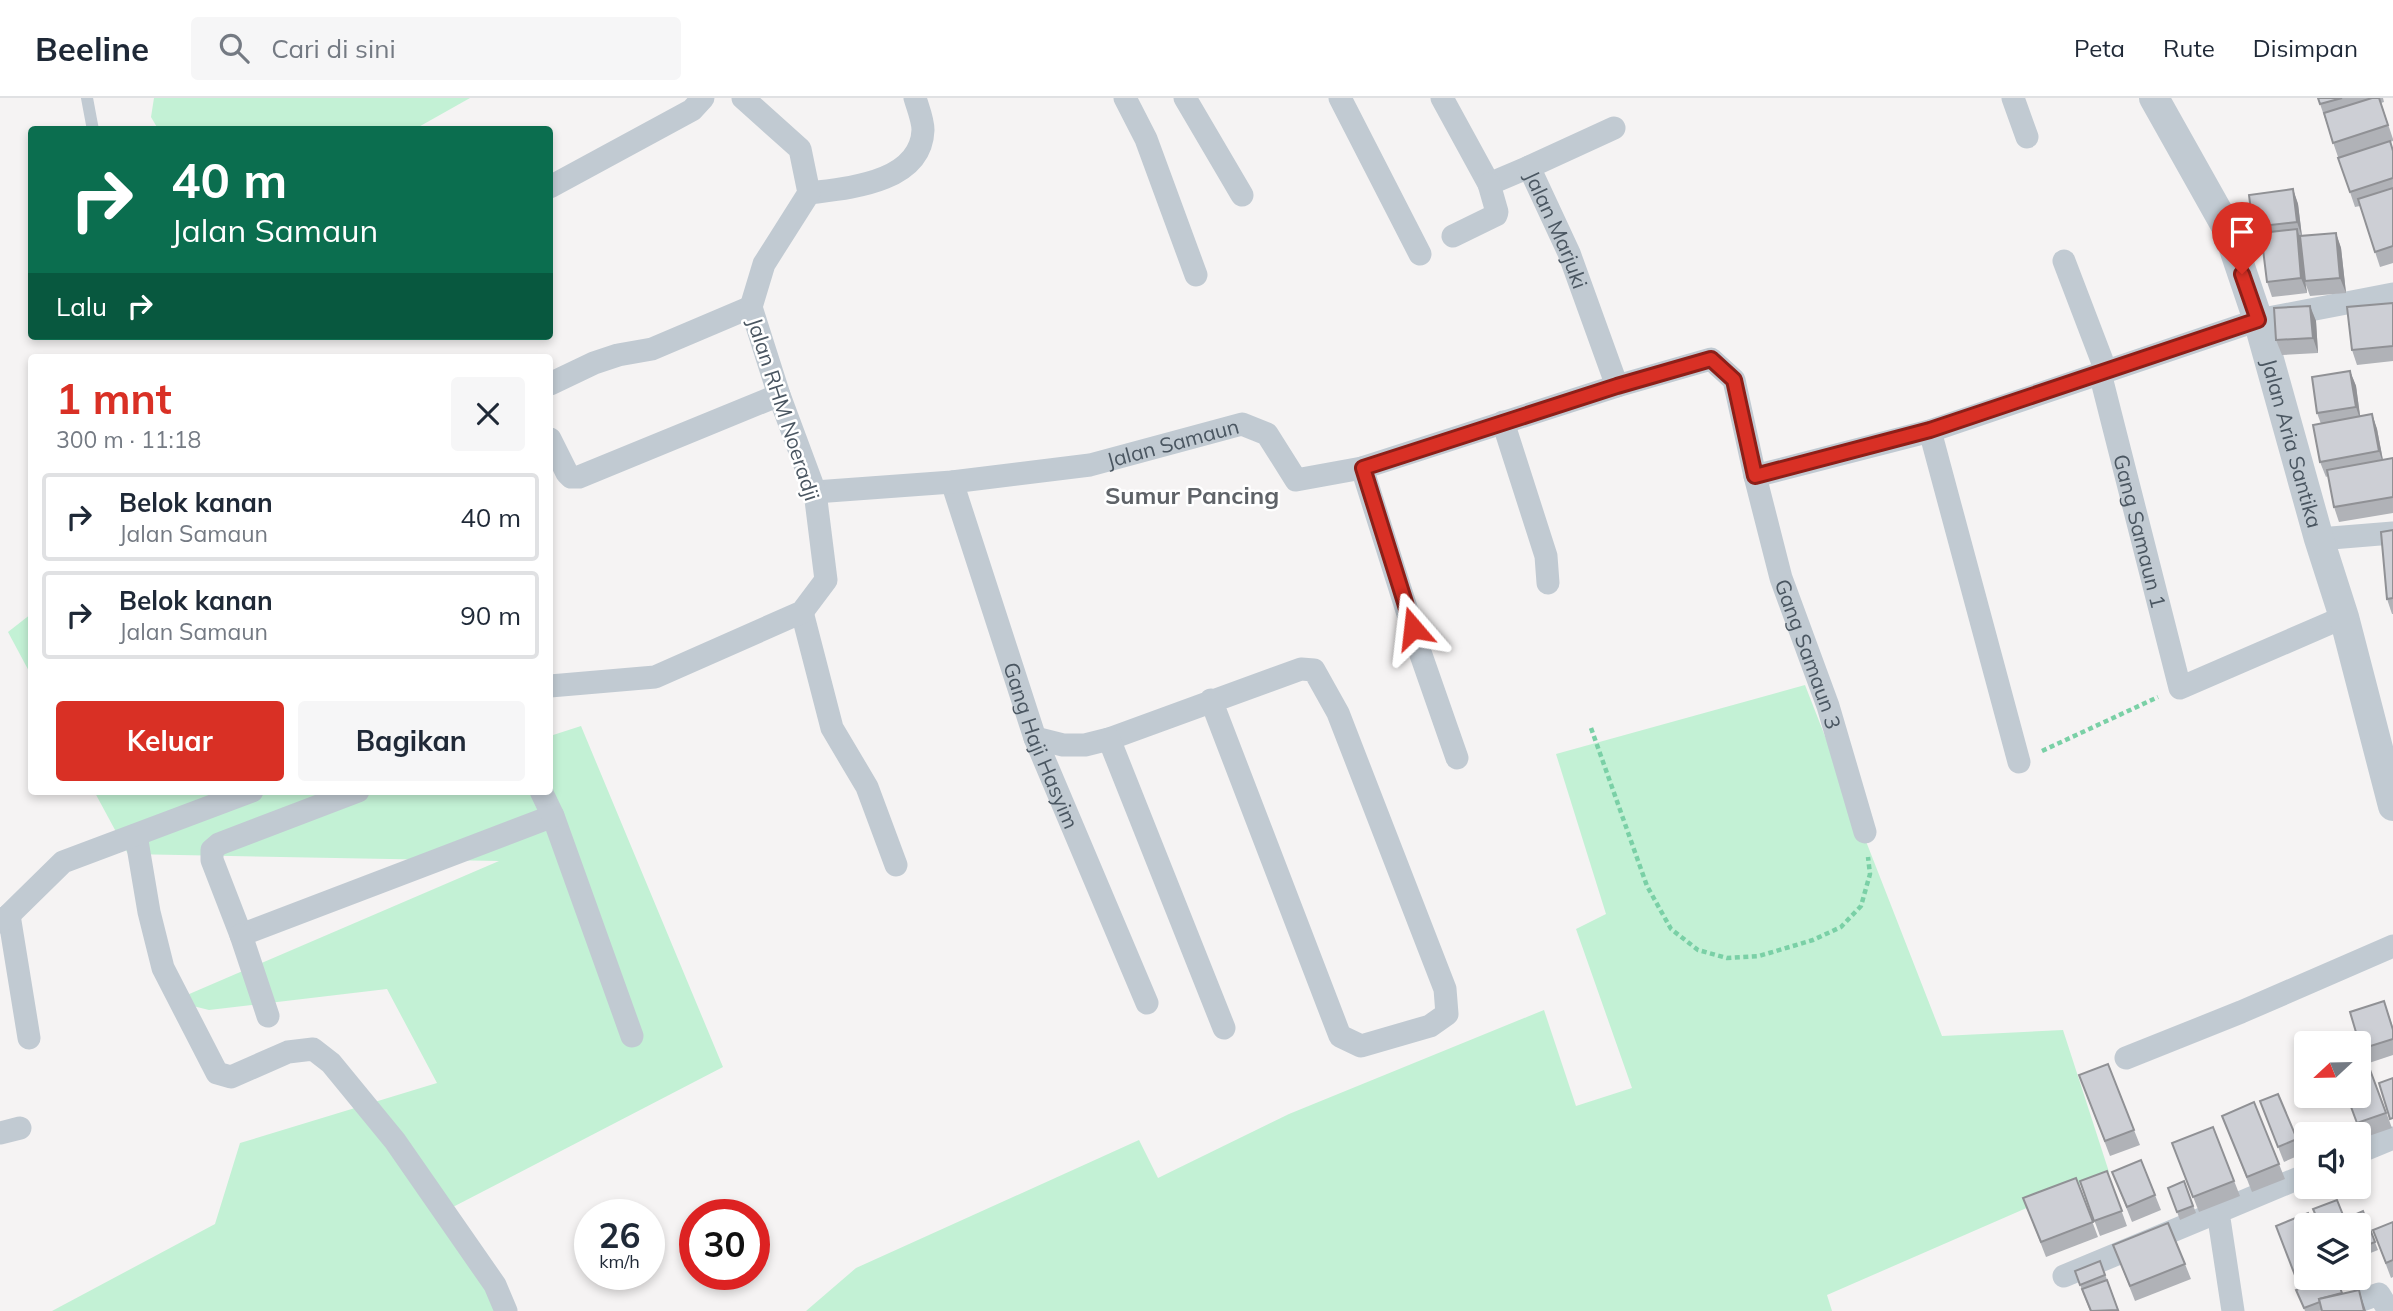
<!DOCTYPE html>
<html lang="id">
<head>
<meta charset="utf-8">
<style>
  body { margin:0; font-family:Mulish,sans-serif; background:#f6f6f7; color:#1f2937; height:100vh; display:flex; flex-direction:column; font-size:26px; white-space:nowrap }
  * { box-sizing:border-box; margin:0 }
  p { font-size:23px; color:#747a83 }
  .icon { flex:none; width:38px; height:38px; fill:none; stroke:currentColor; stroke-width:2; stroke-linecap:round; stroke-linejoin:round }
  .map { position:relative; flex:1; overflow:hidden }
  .drawer { position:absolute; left:28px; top:256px; width:525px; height:441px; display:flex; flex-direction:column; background:#fff; border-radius:7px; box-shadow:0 4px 10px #0003 }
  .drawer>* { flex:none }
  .guide { position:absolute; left:28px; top:28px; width:525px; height:214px; border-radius:7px; box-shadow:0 4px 10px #0003; background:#0b6e4f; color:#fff; overflow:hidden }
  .needle { width:46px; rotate:248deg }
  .buttons { position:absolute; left:2294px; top:933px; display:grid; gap:14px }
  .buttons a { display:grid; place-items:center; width:77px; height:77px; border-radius:7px; background:#fff; box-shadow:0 4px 10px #0003; font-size:35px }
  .speed { position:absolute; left:574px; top:1101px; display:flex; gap:14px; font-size:35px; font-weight:700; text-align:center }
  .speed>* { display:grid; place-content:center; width:91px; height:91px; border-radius:50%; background:#fff; box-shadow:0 4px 10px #0003; line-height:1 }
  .speed small { font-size:18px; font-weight:400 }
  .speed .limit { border:10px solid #d22; background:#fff; color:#111 }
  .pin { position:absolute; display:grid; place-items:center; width:60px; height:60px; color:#fff; margin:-72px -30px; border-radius:50% 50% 50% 0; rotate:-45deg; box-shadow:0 0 7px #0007 }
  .pin .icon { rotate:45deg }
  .me { position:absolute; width:77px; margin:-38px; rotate:343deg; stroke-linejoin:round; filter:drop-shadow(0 0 5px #0008) }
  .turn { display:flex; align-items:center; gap:24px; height:147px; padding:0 28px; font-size:32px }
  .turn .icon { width:91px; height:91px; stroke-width:2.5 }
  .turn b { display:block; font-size:49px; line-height:60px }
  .then { display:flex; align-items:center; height:66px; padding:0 28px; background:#0003; gap:14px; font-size:26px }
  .round { display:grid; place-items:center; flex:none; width:74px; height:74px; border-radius:7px; background:#f6f6f7 }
  .summary { display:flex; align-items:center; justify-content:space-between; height:119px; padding:0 28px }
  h1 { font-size:42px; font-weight:700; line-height:52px; color:#d93025 }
  .cta { display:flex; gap:14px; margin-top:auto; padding:14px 28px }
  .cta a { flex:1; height:80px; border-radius:7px; background:#d93025; color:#fff; font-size:28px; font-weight:700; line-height:80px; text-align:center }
  .cta a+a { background:#f6f6f7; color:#1f2937 }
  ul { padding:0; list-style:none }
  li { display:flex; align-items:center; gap:21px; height:88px; margin:0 14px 10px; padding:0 14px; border:4px solid #e0e1e3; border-radius:7px }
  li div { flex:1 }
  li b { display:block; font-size:26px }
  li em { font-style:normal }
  header { display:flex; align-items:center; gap:42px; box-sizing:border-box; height:98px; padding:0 35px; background:#fff; border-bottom:2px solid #e0e1e3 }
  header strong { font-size:33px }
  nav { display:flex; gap:38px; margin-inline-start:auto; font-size:24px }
  .search { width:490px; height:63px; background:#f6f6f7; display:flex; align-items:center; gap:18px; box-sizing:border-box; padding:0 24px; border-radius:7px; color:#747a83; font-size:26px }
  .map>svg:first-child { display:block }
  .green { fill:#c3f1d5 }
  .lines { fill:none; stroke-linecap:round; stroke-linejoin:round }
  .path { stroke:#7ad0a6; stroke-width:4.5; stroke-dasharray:5 3.5; stroke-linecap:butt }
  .service { stroke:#c1cad2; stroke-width:12 }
  .minor { stroke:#c1cad2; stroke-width:23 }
  .tertiary { stroke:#c1cad2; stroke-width:30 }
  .wall { fill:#b0b2b7 }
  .shaded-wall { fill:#909195 }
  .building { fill:#cdcfd5; stroke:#909195; stroke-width:2 }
  .route-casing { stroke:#8d1f18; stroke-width:18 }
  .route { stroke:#d93025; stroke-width:12 }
  .labels { text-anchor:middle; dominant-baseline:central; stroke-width:5; stroke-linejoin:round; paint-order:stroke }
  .street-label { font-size:21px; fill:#4a5661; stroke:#fff }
  .quarter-label { font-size:24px; font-weight:bold; fill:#5f6368; stroke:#fff }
</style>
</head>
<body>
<header>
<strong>Beeline</strong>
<div class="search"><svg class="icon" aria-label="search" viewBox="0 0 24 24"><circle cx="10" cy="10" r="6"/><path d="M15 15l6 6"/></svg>Cari di sini</div>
<nav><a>Peta</a><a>Rute</a><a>Disimpan</a></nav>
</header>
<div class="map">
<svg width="2393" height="1213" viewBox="0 0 2393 1213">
  <rect width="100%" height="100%" fill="#f5f3f3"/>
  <g class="green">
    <polygon points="154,0 470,0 415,31 158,31 151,19"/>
    <polygon points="31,516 31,577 8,534"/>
    <polygon points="1805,587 1942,938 2063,932 2109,1074 1827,1197 1832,1213 806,1213 856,1170 1139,1042 1158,1080 1289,1016 1544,912 1576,1008 1632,990 1576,831 1606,816 1556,656"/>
    <polygon points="581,628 723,969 451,1110 513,1213 52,1213 215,1126 240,1045 437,985 387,891 209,912 173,903 499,763 128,756 94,693 550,693 550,638"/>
  </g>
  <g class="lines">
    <g class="path">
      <polyline points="1591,630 1647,788 1671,831 1698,852 1727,860 1759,858 1813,842 1841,829 1861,808 1870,776 1868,759"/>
      <polyline points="2042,653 2158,599"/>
    </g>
    <polyline class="service" points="87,0 93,32"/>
    <g class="minor">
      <polyline points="1125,0 1146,41 1196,177"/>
      <polyline points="1185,0 1242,97"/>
      <polyline points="1340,0 1420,156"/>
      <path id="s1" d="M1442,0L1489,86L1529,69L1569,155L1617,288"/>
      <polyline points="2013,0 2027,39"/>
      <polyline points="1529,69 1614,30"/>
      <polyline points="550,89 692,12 703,0"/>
      <path d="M809,95C848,90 921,85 923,32C923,22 918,10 915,0"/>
      <polyline points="1453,138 1496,117 1497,114 1489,86"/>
      <polyline points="2064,163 2106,273"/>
      <path id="s2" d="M2100,275L2180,590L2344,519"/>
      <polyline points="550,286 594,265 618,257 652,251 751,209"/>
      <polyline points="1503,324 1546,458 1548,485"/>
      <polyline points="1930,333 2019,664"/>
      <polyline points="550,341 567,375 571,379 579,379 779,297"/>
      <polyline points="1362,370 1420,554 1457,660"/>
      <path id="s3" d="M1755,378L1781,480L1828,608L1865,734"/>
      <path id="s4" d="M952,384L1035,640L1147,905"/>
      <path id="s5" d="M815,394L952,384L1090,367L1242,326L1267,336L1296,382L1362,370L1617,288L1711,261L1734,282L1755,378L1930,333L2258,222L2393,196"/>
      <polyline points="2319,441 2393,435"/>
      <polyline points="802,514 832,630 867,689 896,767"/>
      <polyline points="550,588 655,579 802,514 826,482 815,394 779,297 751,209 764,166 809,95 800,51 743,0"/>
      <polyline points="1035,640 1063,647 1085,647 1109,641 1301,571 1314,572 1338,615 1445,891 1447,916 1430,928 1361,948 1340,938 1211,602"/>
      <polyline points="1109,641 1224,930"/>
      <polyline points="358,693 219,746 212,752 212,762 241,837 553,718 632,938"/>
      <polyline points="541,693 553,718"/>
      <polyline points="136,737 149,814 163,870 217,975 231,979 288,954 313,951 331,965 395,1043 495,1187 506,1213"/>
      <polyline points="9,817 29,940"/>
      <polyline points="0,824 9,817 63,764 252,693"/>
      <polyline points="241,837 268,918"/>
      <polyline points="2126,960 2241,914 2393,848"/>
      <polyline points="0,1035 20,1030"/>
      <polyline points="2359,1054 2393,1040"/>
      <polyline points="2064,1178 2218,1114"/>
      <polyline points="2233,1213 2218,1114 2306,1077"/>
      <polyline points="2331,1213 2379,1196 2389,1213"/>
    </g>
    <path class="tertiary" id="s6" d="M2154,0L2227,130L2258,222L2319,441L2344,519L2393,708"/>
  </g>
  <g class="wall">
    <polygon points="2318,0 2383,0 2384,4 2381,5 2393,41 2393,43 2390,44 2393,52 2393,165 2380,169 2360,108 2355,109"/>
    <polygon points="2293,91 2298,106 2302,138 2336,135 2341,150 2346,195 2310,198 2306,187 2307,195 2272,199 2267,184 2262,144 2258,144 2253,129"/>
    <polygon points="2393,205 2393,263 2357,267 2352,252"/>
    <polygon points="2310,208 2316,223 2318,255 2282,257 2276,242"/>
    <polygon points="2350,273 2356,288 2360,319 2372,316 2377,331 2383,362 2393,360 2393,415 2339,424 2334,409 2328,378 2326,379 2320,364 2321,326 2317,315"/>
    <polygon points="2393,432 2393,516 2392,516 2387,501"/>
    <polygon points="2384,903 2393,929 2393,957 2366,966 2361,951"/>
    <polygon points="2369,969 2392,1030 2363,1040 2347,998"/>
    <polygon points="2079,977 2134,1032 2140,1047 2110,1058"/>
    <polygon points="2260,1003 2297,1041 2302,1056 2284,1064"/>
    <polygon points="2222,1018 2279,1066 2285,1081 2252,1094"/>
    <polygon points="2213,1029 2240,1098 2199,1114 2172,1045"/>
    <polygon points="2107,1073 2127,1128 2100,1138 2080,1083"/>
    <polygon points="2112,1074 2155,1097 2161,1112 2132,1124"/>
    <polygon points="2076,1080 2098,1139 2046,1159 2023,1100"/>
    <polygon points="2184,1083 2196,1115 2180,1122 2168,1090"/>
    <polygon points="2363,1113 2378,1152 2363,1158 2359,1149"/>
    <polygon points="2393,1124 2393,1179 2391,1180 2373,1132"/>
    <polygon points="2306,1127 2306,1180 2336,1180 2322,1212 2319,1213 2305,1213 2296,1192 2300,1191 2276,1128"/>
    <polygon points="2113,1147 2185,1166 2191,1181 2135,1203"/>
    <polygon points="2100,1163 2119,1213 2090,1213 2083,1195 2075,1173"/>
  </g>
  <g class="shaded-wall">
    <polygon points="2293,91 2298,106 2302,139 2297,124"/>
    <polygon points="2297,131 2302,146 2305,183 2307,195 2301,180"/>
    <polygon points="2336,135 2341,150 2346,195 2340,180"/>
    <polygon points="2310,208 2316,223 2318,255 2313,240"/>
    <polygon points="2350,273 2356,288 2361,324 2356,309"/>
    <polygon points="2372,316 2377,331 2384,368 2379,353"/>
    <polygon points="2359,1192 2366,1213 2364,1213"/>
  </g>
  <g class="building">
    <polygon points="2318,0 2342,0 2320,6"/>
    <polygon points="2372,0 2379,0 2388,27 2333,45 2324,15"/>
    <polygon points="2390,43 2393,53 2393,80 2350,94 2338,60"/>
    <polygon points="2393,90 2393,148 2375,154 2358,101"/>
    <polygon points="2293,91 2297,124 2253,129 2249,97"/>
    <polygon points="2297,131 2301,180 2267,184 2261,135"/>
    <polygon points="2336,135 2340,180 2305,183 2300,138"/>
    <polygon points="2393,205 2393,248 2352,252 2347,209"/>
    <polygon points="2310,208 2313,240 2276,242 2274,210"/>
    <polygon points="2350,273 2356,309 2317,315 2312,279"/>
    <polygon points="2372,316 2379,353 2320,364 2313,327"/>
    <polygon points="2393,360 2393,399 2334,409 2327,372"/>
    <polygon points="2393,432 2393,500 2387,501 2381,434"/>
    <polygon points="2384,903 2393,932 2393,941 2361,951 2350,914"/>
    <polygon points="2108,966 2134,1032 2105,1043 2079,977"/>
    <polygon points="2369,969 2386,1015 2357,1025 2347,998 2359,998 2359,973"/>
    <polygon points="2393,980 2393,1020 2390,1021 2379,985"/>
    <polygon points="2278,996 2297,1041 2278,1049 2260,1003"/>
    <polygon points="2254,1004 2279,1066 2247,1079 2222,1018"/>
    <polygon points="2213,1029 2234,1083 2193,1099 2172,1045"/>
    <polygon points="2141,1062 2155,1097 2127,1109 2112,1074"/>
    <polygon points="2107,1073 2122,1113 2094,1123 2080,1083"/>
    <polygon points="2076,1080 2093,1124 2041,1144 2023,1100"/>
    <polygon points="2184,1083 2193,1108 2177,1114 2168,1090"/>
    <polygon points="2337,1102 2347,1127 2320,1127 2313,1111"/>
    <polygon points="2363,1113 2375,1144 2360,1150 2359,1127 2350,1127 2347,1120"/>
    <polygon points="2308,1115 2313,1127 2306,1127 2306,1176 2296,1180 2276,1128"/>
    <polygon points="2393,1124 2393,1162 2386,1165 2373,1132"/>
    <polygon points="2168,1125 2185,1166 2130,1188 2113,1147"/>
    <polygon points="2100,1163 2105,1177 2080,1187 2075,1173"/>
    <polygon points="2329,1180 2336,1180 2342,1195 2319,1201 2320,1204 2304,1210 2296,1192"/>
    <polygon points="2107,1182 2118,1212 2091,1213 2082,1191"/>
    <polygon points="2359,1192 2364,1213 2322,1213 2319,1201"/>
  </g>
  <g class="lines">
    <g class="route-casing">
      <polyline id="route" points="1413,530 1363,370 1617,288 1711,261 1734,282 1755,378 1930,332 2258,222 2242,176"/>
    </g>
    <use href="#route" class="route"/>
  </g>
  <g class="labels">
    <g class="street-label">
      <text stroke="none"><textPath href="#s1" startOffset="210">Jalan Marjuki</textPath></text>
      <text transform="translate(784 311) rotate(72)">Jalan RHM Noeradji</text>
      <text stroke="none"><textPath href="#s6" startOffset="374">Jalan Aria Santika</textPath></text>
      <text stroke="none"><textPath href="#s5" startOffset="362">Jalan Samaun</textPath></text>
      <text stroke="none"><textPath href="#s2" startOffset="163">Gang Samaun 1</textPath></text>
      <text stroke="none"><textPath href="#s3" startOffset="186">Gang Samaun 3</textPath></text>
      <text stroke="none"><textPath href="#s4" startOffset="278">Gang Haji Hasyim</textPath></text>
    </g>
    <g class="quarter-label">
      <text x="1192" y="397">Sumur Pancing</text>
    </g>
  </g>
</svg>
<div class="buttons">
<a><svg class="needle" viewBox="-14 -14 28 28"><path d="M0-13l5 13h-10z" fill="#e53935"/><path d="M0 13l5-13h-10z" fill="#747a83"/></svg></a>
<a><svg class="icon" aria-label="sound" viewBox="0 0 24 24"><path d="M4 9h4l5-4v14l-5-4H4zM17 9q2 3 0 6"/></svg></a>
<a><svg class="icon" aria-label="layers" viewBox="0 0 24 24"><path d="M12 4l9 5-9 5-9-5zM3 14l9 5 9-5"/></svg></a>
</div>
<div class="speed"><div>26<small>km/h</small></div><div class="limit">30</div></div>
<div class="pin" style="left:2242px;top:176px;background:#d93025"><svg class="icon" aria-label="arrive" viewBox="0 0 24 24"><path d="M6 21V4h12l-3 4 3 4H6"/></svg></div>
<svg class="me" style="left:1413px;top:530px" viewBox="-20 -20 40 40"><path d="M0-17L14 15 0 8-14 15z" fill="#d93025" stroke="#fff" stroke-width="4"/></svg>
<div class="guide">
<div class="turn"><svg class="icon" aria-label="right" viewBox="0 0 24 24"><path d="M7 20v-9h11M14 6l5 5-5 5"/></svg><div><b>40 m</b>Jalan Samaun</div></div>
<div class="then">Lalu<svg class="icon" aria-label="right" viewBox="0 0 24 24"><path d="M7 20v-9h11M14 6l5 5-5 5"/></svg></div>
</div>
<section class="drawer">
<div class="summary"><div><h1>1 mnt</h1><p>300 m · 11:18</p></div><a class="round"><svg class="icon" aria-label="close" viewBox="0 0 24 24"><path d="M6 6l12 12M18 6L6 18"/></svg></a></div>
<ul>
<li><svg class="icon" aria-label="right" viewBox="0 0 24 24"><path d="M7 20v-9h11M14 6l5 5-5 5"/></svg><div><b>Belok kanan</b><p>Jalan Samaun</p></div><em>40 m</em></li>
<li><svg class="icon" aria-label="right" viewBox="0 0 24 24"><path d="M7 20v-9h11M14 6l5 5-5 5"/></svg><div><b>Belok kanan</b><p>Jalan Samaun</p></div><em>90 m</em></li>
</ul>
<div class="cta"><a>Keluar</a><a>Bagikan</a></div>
</section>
</div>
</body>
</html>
